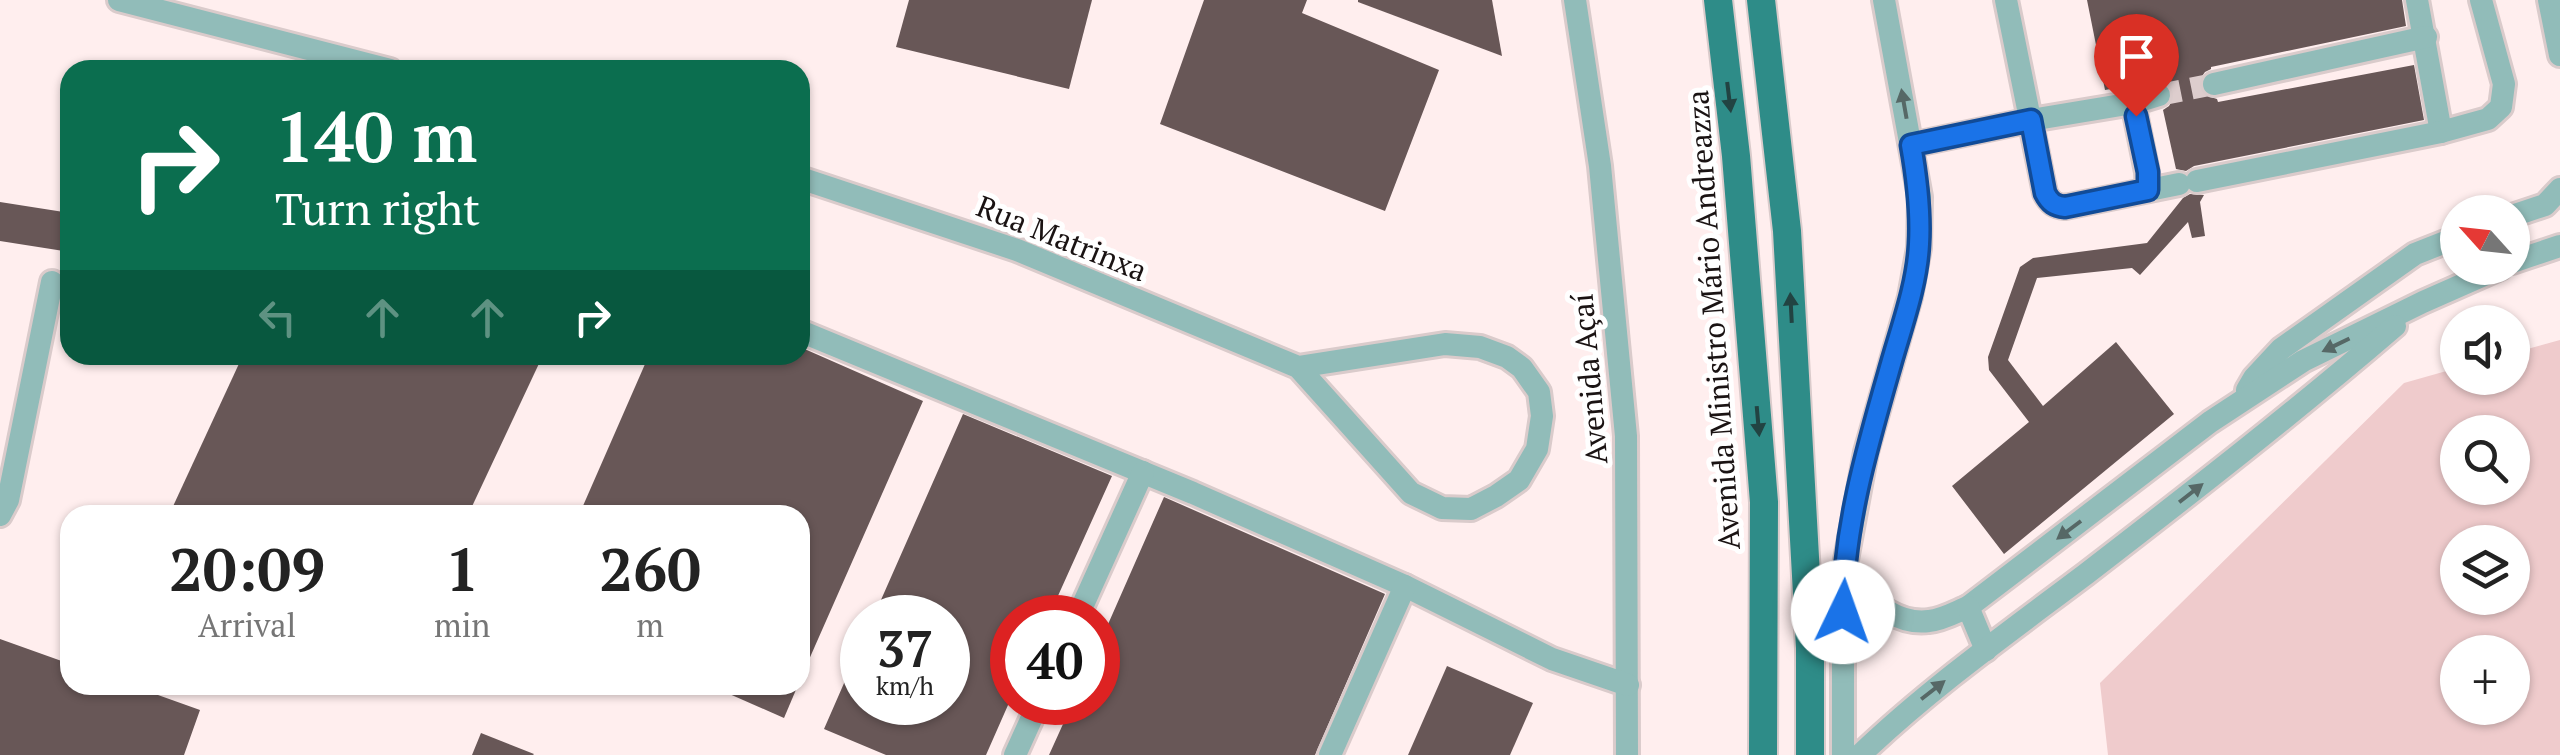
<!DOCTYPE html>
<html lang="en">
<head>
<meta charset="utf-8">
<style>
  body { margin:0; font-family:"PT Serif",serif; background:#f2f2f2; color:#222; height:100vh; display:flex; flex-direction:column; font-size:38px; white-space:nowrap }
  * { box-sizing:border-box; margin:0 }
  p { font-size:32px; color:#767676 }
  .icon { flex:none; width:55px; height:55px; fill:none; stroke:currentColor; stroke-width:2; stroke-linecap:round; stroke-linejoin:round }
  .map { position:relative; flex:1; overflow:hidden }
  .panel { position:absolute; left:60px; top:505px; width:750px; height:190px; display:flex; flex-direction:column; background:#fff; border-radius:30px; box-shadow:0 2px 8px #0004 }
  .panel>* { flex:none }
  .guide { position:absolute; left:60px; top:60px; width:750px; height:305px; border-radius:30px; box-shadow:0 2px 8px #0004; background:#0b6e4f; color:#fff; overflow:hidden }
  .needle { width:65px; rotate:297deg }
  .fabs { position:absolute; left:2440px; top:195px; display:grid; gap:20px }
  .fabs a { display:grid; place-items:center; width:90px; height:90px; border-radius:50%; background:#fff; box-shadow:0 2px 8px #0004; font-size:50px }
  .speed { position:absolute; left:840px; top:595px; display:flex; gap:20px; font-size:50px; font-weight:700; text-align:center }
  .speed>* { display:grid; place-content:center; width:130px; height:130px; border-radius:50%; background:#fff; box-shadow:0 2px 8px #0004; line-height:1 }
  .speed small { font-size:25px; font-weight:400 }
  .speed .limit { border:15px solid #d22; background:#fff; color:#111 }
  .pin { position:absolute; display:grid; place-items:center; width:85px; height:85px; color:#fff; margin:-102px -42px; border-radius:50% 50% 50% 0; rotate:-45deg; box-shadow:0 0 10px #0007 }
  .pin .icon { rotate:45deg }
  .me { position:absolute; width:110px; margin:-55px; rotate:3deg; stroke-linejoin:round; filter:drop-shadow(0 0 8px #0008) }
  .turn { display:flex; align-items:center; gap:35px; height:210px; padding:0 50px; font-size:45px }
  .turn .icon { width:130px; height:130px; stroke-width:2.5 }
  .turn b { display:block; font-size:70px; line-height:85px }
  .lanes { display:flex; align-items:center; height:95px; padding:0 50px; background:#0003; justify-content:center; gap:50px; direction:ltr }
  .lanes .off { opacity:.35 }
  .eta { display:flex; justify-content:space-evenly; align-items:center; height:170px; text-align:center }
  .eta b { font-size:60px; font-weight:700; line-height:70px }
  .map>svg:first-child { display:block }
  .green { fill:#efcbcc; fill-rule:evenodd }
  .building { fill:#685757 }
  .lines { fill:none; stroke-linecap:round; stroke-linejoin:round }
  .minor-tunnel { stroke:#ddcdcd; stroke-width:22; stroke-dasharray:22 11; stroke-linecap:butt }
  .minor-casing { stroke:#dacbcb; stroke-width:28 }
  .major-casing { stroke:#dacbcb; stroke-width:32 }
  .minor { stroke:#91bcb9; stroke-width:22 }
  .major { stroke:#2e8c88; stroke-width:28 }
  .oneway { fill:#224342 }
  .oneway2 { fill:#566866 }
  .route-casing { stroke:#114b97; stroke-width:25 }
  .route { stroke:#1a73e8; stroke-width:18 }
  .labels { text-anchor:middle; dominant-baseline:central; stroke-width:10; stroke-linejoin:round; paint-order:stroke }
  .street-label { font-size:30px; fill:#1a1313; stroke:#fff }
</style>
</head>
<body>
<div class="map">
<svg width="2560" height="755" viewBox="0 0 2560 755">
  <rect width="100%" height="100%" fill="#fee"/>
  <path class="green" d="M2560,340V755H2108L2100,683L2404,383L2457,368L2458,378H2512L2513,353ZM2512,432V488H2458V432ZM2458,542H2512V598H2458ZM2512,652V708H2458V652Z"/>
  <g class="building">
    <polygon points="909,0 1092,0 1069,89 896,47"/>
    <polygon points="1204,0 1307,0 1302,13 1439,70 1385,211 1160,124"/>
    <polygon points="1358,0 1492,0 1502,56 1358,2"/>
    <polygon points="2087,0 2402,0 2406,26 2211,67 2211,69 2205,72 2200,79 2199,86 2204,95 2217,99 2218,102 2414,65 2424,120 2194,166 2186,171 2176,169 2163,110 2169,106 2173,99 2173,90 2168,83 2161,80 2105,90"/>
    <polygon points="2190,194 2204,195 2200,202 2205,236 2192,238 2188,222 2140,275 2132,268 2037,278 2008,360 2043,406 2116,342 2174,414 2004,554 1952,486 2029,422 1989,370 1988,357 2020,267 2033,258 2147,243 2183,198"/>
    <polygon points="0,202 70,213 70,252 0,241"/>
    <polygon points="800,347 923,401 800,680 800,515 579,515 649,355 800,355"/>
    <polygon points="243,355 543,355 468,515 169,515"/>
    <polygon points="963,414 1112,476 1048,618 1012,618 1012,696 986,755 886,755 824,729 862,642 862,702 948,702 948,618 873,618"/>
    <polygon points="1164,497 1385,594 1315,755 1049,755 1073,702 1098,702 1098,647"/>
    <polygon points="0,639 70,664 70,685 130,685 200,710 184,755 0,755"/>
    <polygon points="1447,666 1533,703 1510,755 1408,755"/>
    <polygon points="709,685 798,685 784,718"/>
    <polygon points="481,733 534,754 533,755 472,755"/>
  </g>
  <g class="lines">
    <polyline class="minor-tunnel" points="2159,95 2214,84"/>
    <g class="minor-casing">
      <g id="minor">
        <polyline points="119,0 390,70"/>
        <polyline points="1575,0 1600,166 1626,436 1627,755"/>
        <path d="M2006,0L2045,193C2050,203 2055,206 2065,207L2179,184"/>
        <polyline points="2417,0 2441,132"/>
        <polyline points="2549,0 2560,55"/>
        <polyline points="2214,84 2426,37"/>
        <polyline points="2133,103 2159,95"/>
        <polyline points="1911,145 2031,120 2133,103 2147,172 2148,190"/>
        <polyline points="800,178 1017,250 1298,367 1411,493 1442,508 1471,509 1496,496 1519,480 1537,449 1542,416 1539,392 1522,368 1507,357 1480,347 1445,344 1298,367"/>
        <polyline points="2197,181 2441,132 2488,119 2501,107 2504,84 2481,0"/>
        <polyline points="2512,216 2545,205 2560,189"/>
        <polyline points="2512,262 2560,246"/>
        <polyline points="800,331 1193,493 1405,586 1552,659 1628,685"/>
        <polyline points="2247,390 2254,378 2281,349 2415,254 2458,237"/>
        <polyline points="0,515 8,500 52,282"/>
        <path d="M1843,576C1867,596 1894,626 1929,621C1942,620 1956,612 1968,607L2210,422L2303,361L2423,302L2500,268"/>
        <polyline points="1968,607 1986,650"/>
        <polyline points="1077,618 1143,472"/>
        <polyline points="1015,755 1039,702"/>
        <polyline points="1330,755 1405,586"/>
        <polyline points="1843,755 1843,576 1866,452 1910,297 1919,248 1920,197 1884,0"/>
        <path d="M1860,755C1930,688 2009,632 2086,574C2191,493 2295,412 2395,326"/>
      </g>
    </g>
    <g class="major-casing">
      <g id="major">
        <polyline points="1718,0 1736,156 1764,502 1763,755"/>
        <polyline points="1761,0 1787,231 1810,648 1810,755"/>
      </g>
    </g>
    <use href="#minor" class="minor"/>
    <use href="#major" class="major"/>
  </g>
  <defs><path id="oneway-solid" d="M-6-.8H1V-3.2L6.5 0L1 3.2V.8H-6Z" transform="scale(2.5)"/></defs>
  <g class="oneway">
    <use href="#oneway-solid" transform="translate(1729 97) rotate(83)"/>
    <use href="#oneway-solid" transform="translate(1791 308) rotate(-93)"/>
    <use href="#oneway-solid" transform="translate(1758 421) rotate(85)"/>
  </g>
  <g class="oneway2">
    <use href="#oneway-solid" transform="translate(1904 104) rotate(-100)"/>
    <use href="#oneway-solid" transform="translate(2336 345) rotate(154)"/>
    <use href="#oneway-solid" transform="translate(2191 493) rotate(-38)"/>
    <use href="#oneway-solid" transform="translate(2069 530) rotate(143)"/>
    <use href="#oneway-solid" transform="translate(1933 690) rotate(-38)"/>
  </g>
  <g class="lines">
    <g class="route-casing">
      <path id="route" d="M1843,612C1843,528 1868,444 1891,364C1902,325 1917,285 1919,244C1921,210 1917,179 1911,145L2031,120L2045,193C2050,203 2055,206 2065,207L2148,190V172L2136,116"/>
    </g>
    <use href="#route" class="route"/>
  </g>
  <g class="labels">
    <g class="street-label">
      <text transform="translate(1062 238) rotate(22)">Rua Matrinxa</text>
      <text transform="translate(1713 320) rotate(-94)">Avenida Ministro Mário Andreazza</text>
      <text transform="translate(1589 379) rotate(-95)">Avenida Açaí</text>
    </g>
  </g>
</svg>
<div class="fabs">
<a><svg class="needle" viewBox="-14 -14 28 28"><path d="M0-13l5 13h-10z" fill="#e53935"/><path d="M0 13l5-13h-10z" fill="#767676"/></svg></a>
<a><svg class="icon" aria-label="sound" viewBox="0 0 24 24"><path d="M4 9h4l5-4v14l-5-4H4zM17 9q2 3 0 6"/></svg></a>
<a><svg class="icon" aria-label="search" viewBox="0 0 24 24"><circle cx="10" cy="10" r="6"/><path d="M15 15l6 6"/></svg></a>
<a><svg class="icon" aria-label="layers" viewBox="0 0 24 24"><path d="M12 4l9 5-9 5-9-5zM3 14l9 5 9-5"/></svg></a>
<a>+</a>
</div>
<div class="speed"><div>37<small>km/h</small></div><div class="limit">40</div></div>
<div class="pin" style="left:2136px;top:116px;background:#d93025"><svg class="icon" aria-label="arrive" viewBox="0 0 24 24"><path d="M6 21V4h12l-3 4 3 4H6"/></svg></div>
<svg class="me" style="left:1843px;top:612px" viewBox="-20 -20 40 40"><circle r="19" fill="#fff"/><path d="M0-13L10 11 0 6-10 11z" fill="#1a73e8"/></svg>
<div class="guide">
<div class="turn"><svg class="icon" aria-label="right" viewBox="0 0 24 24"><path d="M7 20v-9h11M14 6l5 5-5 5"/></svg><div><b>140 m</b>Turn right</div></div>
<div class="lanes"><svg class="icon off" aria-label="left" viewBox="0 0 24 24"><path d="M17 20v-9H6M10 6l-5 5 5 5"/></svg><svg class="icon off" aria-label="ahead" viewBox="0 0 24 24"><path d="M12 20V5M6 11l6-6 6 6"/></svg><svg class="icon off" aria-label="ahead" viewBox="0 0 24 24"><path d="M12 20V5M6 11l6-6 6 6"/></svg><svg class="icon" aria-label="right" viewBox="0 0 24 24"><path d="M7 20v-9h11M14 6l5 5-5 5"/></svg></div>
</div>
<section class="panel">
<div class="eta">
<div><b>20:09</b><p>Arrival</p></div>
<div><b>1</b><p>min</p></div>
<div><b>260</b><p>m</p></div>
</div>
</section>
</div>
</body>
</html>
